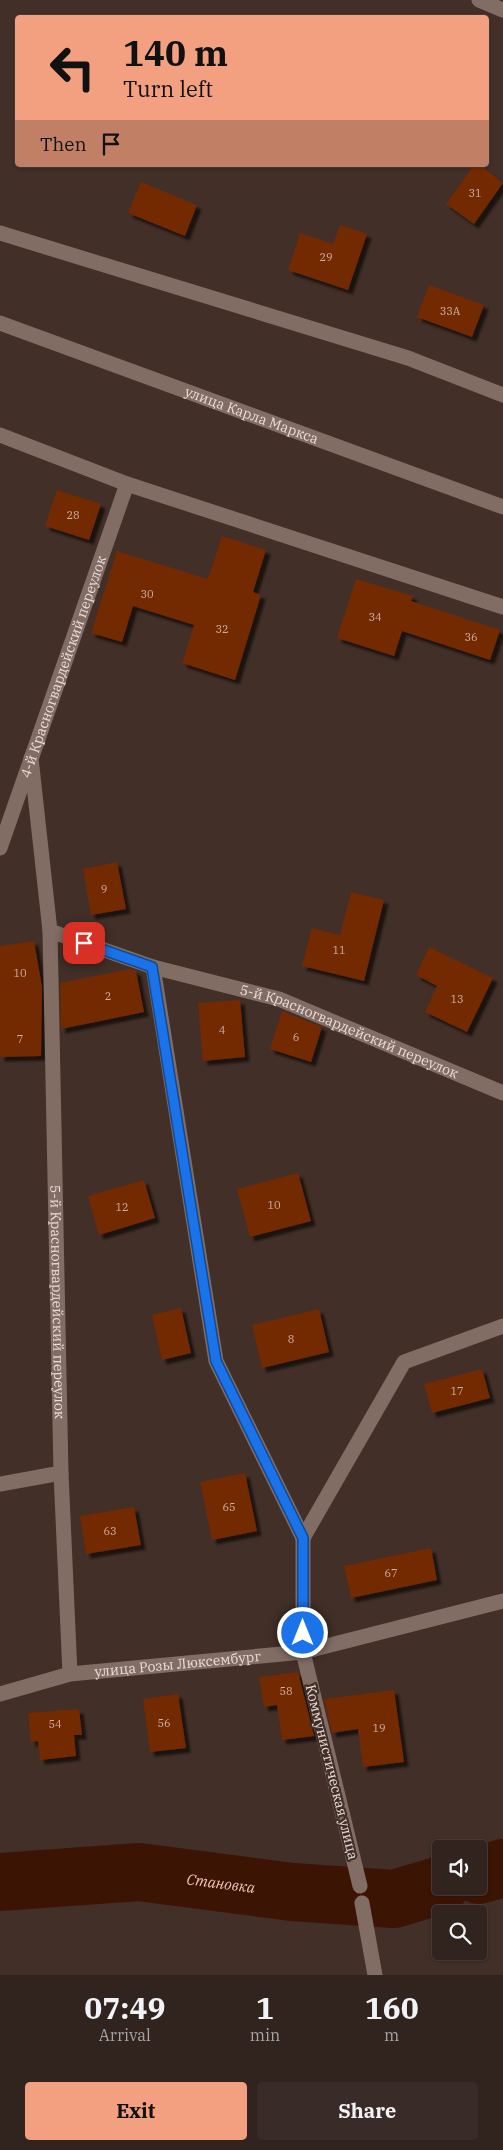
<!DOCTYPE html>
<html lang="en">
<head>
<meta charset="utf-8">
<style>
  body { margin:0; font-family:"IBM Plex Serif",serif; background:#392b27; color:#f1f3f6; height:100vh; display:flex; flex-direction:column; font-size:19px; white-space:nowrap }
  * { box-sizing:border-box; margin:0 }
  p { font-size:16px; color:#a8a4a4 }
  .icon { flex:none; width:28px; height:28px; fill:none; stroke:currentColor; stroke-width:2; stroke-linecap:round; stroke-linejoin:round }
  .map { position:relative; height:1975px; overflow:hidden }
  .drawer { display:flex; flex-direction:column; background:#31231e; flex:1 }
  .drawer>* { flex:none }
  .banner { position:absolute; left:15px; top:15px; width:474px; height:152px; border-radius:5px; box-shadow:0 1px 4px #0004,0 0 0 1px #4c403c; background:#f2a080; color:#111; overflow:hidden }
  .tools { position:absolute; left:432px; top:1840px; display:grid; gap:10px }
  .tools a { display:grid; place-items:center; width:55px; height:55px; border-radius:5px; background:#31231e; box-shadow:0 1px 4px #0004,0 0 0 1px #4c403c; font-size:25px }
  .pin { position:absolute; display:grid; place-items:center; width:42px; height:42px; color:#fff; margin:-21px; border-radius:10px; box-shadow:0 2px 8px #0006 }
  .me { position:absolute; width:55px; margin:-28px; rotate:0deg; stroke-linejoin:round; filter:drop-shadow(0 0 4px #0008) }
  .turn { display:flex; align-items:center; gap:18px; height:105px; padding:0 25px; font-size:22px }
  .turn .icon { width:65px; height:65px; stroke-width:2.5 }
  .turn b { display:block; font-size:35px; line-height:42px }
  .then { display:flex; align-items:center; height:48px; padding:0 25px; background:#0003; gap:10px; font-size:19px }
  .eta { display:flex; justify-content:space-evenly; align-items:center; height:85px; text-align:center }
  .eta b { font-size:30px; font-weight:700; line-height:35px }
  .button { display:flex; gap:10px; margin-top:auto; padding:10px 25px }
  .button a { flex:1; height:58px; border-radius:5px; background:#f2a080; color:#111; font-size:20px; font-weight:700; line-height:58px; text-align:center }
  .button a+a { background:#392b27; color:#f1f3f6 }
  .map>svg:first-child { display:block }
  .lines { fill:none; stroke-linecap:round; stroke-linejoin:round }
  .river { stroke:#3c1404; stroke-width:58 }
  .building { fill:#732902; filter:url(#shadow) }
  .lane { stroke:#826d65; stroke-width:15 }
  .street { stroke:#826d65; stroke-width:15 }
  .secondary { stroke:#826d65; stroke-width:15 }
  .route-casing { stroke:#114b97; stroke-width:12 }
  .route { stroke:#1a73e8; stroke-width:9 }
  .labels { text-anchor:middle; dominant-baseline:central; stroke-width:4.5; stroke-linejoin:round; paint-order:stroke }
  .number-label { font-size:11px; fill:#ccb0a3 }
  .street-label { font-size:14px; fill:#e9ddd9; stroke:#412f28 }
  .water-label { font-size:15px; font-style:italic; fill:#f2c5b3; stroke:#412f28 }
</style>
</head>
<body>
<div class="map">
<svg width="503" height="1975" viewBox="0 0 503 1975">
  <defs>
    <filter id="shadow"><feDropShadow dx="4.5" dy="4.5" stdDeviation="1" flood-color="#0009"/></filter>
  </defs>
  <rect width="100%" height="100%" fill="#412f28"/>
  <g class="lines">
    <g class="river">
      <polyline points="479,1875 503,1868"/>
      <path id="s1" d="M0,1882L139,1872L292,1892L394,1899L441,1885"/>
    </g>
  </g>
  <g class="building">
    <polygon points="474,165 480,165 503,183 474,224 446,204"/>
    <polygon points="141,182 197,205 185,236 128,213"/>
    <polygon points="340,225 367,234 348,290 288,270 300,233 333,244"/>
    <polygon points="429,285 484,305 472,337 417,317"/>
    <polygon points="57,490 101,504 89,540 45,526"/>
    <polygon points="222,536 266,550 253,592 261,595 235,680 182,663 194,625 133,606 122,642 91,633 117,551 208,579"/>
    <polygon points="356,579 413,596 411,601 500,630 490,660 402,631 394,656 337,638"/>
    <polygon points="117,862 126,909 91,915 83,869"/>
    <polygon points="351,892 384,900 364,981 302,966 312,928 340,935"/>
    <polygon points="34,941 42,987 41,1056 0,1057 0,946"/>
    <polygon points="429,947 493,978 467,1032 425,1012 437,986 416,975"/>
    <polygon points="130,969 136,971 144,1012 61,1029 60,983"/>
    <polygon points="240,1000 245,1057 203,1061 198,1003"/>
    <polygon points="282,1011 322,1027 311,1062 270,1049"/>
    <polygon points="298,1173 311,1221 250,1237 237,1189"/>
    <polygon points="144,1180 155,1218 99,1235 88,1196"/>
    <polygon points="181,1308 191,1353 162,1360 152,1315"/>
    <polygon points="319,1309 329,1352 262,1368 252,1325"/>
    <polygon points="482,1369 490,1398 432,1413 424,1384"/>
    <polygon points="245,1473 257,1531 212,1540 200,1482"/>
    <polygon points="134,1507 141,1545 86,1554 80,1516"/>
    <polygon points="431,1548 437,1580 351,1598 344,1566"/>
    <polygon points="298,1672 314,1736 282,1740 277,1705 264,1707 259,1677"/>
    <polygon points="394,1690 404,1762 363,1767 358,1729 332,1733 324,1699"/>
    <polygon points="178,1694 186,1748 150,1752 143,1699"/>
    <polygon points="79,1709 82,1735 74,1735 76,1756 40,1760 38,1741 31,1742 28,1713"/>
  </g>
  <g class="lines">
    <g class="lane">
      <polyline points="479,0 503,10"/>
      <polyline points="0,233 408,358 503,395"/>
    </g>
    <g class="street">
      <polyline points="0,435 127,484 503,607"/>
      <path id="s2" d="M31,758L50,931L61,1473L70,1674"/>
      <path id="s3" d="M0,848L127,484"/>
      <path id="s4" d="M50,931L153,967L279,999L503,1093"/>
      <polyline points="153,967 216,1361 303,1538"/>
      <polyline points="0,1484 61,1473"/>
      <path id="s5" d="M0,1694L70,1674L303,1652L503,1601"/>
      <polyline points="360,1886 303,1652 303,1538 404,1362 503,1326"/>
      <polyline points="362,1903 375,1975"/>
    </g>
    <path class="secondary" id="s6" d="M0,323L503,507"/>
  </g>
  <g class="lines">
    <g class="route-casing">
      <polyline id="route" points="84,943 152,967 216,1361 303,1538 303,1633"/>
    </g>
    <use href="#route" class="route"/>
  </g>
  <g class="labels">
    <g class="number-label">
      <text x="475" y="193">31</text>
      <text x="326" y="257">29</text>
      <text x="450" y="311">33А</text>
      <text x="73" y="515">28</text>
      <text x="147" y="594">30</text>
      <text x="375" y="617">34</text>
      <text x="222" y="629">32</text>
      <text x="471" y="637">36</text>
      <text x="104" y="889">9</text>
      <text x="339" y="950">11</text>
      <text x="20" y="973">10</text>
      <text x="108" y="996">2</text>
      <text x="457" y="999">13</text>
      <text x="222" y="1030">4</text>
      <text x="296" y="1037">6</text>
      <text x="20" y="1039">7</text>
      <text x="274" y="1205">10</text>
      <text x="122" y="1207">12</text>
      <text x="291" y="1339">8</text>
      <text x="457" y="1391">17</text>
      <text x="229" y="1507">65</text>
      <text x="110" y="1531">63</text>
      <text x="391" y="1573">67</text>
      <text x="286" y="1691">58</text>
      <text x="164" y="1723">56</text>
      <text x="55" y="1724">54</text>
      <text x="379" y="1728">19</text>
    </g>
    <g class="street-label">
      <text stroke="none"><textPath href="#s6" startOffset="268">улица Карла Маркса</textPath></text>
      <text stroke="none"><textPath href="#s3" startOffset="192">4-й Красногвардейский переулок</textPath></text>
      <text stroke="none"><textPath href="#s4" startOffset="316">5-й Красногвардейский переулок</textPath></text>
      <text stroke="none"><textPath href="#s2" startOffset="545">5-й Красногвардейский переулок</textPath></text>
      <text stroke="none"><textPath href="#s5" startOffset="181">улица Розы Люксембург</textPath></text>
      <text transform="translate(332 1772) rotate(76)">Коммунистическая улица</text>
    </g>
    <g class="water-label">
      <text stroke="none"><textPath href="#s1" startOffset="222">Становка</textPath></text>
    </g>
  </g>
</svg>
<div class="tools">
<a><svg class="icon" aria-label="sound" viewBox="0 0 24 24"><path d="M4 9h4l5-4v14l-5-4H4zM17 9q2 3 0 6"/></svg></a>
<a><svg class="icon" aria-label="search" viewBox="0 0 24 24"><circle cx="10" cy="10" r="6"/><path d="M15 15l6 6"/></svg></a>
</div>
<div class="pin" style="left:84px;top:943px;background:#d93025"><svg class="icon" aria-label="arrive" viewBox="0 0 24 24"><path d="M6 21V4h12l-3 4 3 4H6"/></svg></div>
<svg class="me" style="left:303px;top:1633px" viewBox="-20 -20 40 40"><circle r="17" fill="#1a73e8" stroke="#fff" stroke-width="3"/><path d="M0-11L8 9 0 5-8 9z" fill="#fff"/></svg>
<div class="banner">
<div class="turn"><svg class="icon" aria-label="left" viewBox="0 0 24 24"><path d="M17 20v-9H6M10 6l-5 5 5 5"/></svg><div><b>140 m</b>Turn left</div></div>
<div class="then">Then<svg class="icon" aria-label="arrive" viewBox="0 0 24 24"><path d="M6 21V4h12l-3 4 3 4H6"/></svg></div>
</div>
</div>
<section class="drawer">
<div class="eta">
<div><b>07:49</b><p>Arrival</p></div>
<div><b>1</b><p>min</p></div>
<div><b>160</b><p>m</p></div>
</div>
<div class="button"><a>Exit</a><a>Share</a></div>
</section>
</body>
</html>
